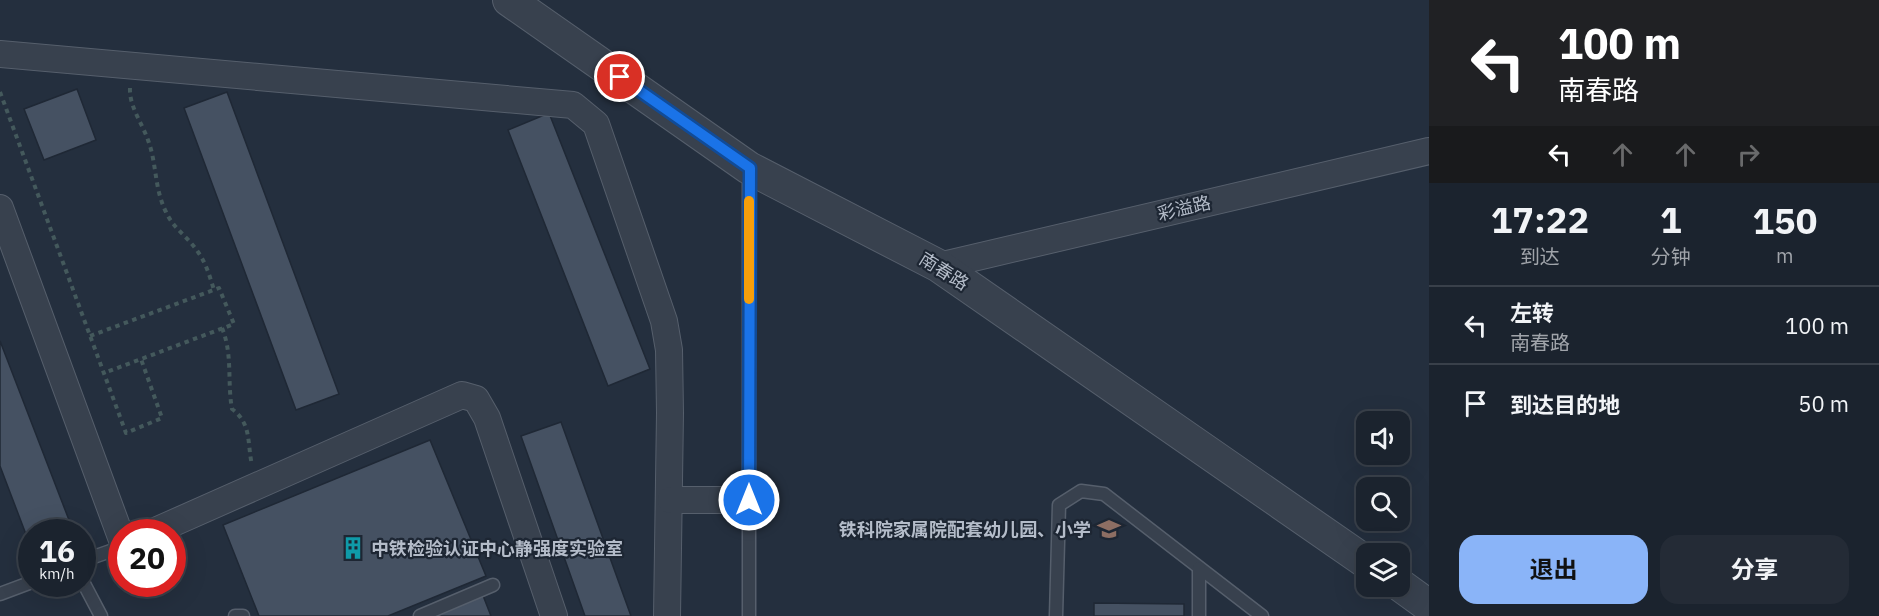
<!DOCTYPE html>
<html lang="zh">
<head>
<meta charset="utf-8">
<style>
  body { margin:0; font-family:"IBM Plex Sans","Noto Sans SC",sans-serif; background:#242b36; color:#f1f3f6; height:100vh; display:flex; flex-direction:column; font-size:22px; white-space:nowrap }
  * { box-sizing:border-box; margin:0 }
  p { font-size:20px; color:#a0a4aa }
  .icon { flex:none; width:33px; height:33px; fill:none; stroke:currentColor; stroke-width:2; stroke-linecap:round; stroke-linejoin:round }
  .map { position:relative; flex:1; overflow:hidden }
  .sheet { display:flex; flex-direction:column; background:#1b232e; width:450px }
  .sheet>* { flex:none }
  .top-card { background:#202124; color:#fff; overflow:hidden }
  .controls { position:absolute; left:1356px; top:411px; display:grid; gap:12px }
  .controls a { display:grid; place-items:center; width:54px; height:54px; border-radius:12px; background:#1b232e; box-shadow:0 6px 24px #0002,0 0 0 2px #39404a; font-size:30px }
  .speed { position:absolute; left:18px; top:519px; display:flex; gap:12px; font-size:30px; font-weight:700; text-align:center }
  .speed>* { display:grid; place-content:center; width:78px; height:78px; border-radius:50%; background:#1b232e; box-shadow:0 6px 24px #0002,0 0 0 2px #39404a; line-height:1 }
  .speed small { font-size:15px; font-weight:400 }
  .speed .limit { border:9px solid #d22; background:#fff; color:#111 }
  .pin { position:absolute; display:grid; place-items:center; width:51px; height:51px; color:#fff; margin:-26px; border:3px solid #fff; border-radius:50%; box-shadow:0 2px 6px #0007 }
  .me { position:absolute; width:66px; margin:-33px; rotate:0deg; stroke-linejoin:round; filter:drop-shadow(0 0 4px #0008) }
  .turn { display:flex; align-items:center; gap:21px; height:126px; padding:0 30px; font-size:27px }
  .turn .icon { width:78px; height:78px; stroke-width:2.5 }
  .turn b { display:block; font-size:42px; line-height:51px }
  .lanes { display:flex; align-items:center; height:57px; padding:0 30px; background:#0003; justify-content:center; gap:30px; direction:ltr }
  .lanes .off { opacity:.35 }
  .eta { display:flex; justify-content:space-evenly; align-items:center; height:102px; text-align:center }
  .eta b { font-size:36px; font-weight:700; line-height:42px }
  .cta { display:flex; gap:12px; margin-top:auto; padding:12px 30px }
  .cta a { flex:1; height:69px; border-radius:18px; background:#8ab4f8; color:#111; font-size:24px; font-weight:700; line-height:69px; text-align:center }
  .cta a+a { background:#242b36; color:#f1f3f6 }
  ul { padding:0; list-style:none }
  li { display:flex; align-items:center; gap:18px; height:78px; padding:0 30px; border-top:2px solid #39404a }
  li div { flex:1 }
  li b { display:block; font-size:22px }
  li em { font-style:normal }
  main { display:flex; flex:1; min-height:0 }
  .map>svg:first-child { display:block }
  .building { fill:#455162; stroke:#1f2835; stroke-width:1.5 }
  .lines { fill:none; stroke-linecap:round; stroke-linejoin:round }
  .service-casing { stroke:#565f6c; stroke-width:15 }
  .minor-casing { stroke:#565f6c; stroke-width:28 }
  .tertiary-casing { stroke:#565f6c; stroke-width:34 }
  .path { stroke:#44595c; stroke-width:4; stroke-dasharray:4.5 4.5; stroke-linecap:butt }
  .service { stroke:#38414e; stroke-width:12 }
  .minor { stroke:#38414e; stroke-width:26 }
  .tertiary { stroke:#38414e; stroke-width:32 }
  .route-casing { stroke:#114b97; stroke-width:15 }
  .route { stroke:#1a73e8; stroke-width:10 }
  .slow { stroke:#f59e0b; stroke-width:10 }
  .labels { text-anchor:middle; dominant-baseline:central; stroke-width:4.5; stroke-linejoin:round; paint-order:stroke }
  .street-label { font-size:18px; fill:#b4bcc9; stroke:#1d2633 }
  .poi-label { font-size:18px; font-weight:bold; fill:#b4bcc9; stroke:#1d2633; text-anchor:end }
</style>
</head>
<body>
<main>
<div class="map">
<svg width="1429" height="616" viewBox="0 0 1429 616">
  <rect width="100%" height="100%" fill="#242f3e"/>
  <g class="building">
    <polygon points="77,89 96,140 44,160 24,109"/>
    <polygon points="227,92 339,394 296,410 184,108"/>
    <polygon points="549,113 650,369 608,386 508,130"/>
    <polygon points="0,341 69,520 32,532 27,537 0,466"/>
    <polygon points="561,422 631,616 585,616 521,436"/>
    <polygon points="430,440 486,576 388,616 259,616 223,525"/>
    <polygon points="482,593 491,616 430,616"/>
    <polygon points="1094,603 1184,604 1184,616 1094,616"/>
  </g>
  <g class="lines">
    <g class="service-casing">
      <g id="service">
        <polyline points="82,561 122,547"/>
        <polyline points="82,580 101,616"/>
        <polyline points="0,594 32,582"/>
        <polyline points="235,616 243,616"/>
        <polyline points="420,616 493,585"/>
        <polyline points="749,616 749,172"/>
        <polyline points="1056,616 1059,505 1081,491 1104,494 1262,616"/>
        <polyline points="1199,616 1199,568"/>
      </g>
    </g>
    <g class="minor-casing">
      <g id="minor">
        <polyline points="0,54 573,105 596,124 664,321 669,350 670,413 667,616"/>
        <polyline points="0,208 122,540"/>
        <polyline points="939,266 1429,151"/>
        <polyline points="671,500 749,500"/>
        <polyline points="153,532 462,395 476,399 487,418 554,616"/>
      </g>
    </g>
    <g class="tertiary-casing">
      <g id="tertiary">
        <polyline points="509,0 749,168 939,266 1366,562"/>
        <polyline points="1400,585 1429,606"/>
      </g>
    </g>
    <g class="path">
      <path d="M130,88C129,106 142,123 148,140C157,164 154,188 166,212C173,228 188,237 198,252C206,263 210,277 214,290"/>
      <polyline points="0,92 126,433 162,418 141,359"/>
      <path d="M222,328C233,355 227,381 232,409C252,424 247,443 252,465"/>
      <polyline points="90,336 219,288 234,324 104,373"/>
    </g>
    <use href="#service" class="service"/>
    <use href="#minor" class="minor"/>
    <use href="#tertiary" class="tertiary"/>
  </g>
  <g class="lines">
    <g class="route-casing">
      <polyline id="route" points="620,77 750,168 749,500"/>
    </g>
    <use href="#route" class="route"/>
    <polyline class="slow" points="749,299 749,201"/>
  </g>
  <defs>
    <g id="school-bare" transform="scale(1.8)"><path d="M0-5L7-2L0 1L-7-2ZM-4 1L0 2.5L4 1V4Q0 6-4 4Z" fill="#8d6e63" stroke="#1d2633" stroke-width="2.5" paint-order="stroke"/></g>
    <g id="building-bare" transform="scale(1.8)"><path d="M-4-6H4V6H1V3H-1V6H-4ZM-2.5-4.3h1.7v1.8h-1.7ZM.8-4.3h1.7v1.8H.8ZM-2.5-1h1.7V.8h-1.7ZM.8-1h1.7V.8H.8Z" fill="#0f9aa8" stroke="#1d2633" stroke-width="2.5" paint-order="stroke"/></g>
  </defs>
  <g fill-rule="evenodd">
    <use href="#school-bare" x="1109" y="529"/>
    <use href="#building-bare" x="353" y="548"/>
  </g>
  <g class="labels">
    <g class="street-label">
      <text transform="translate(1184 208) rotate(-13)">彩溢路</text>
      <text transform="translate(944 271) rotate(32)">南春路</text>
    </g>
    <g class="poi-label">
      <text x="1091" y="529">铁科院家属院配套幼儿园、小学</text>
      <text x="371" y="548" text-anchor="start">中铁检验认证中心静强度实验室</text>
    </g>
  </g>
</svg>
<div class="controls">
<a><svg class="icon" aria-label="sound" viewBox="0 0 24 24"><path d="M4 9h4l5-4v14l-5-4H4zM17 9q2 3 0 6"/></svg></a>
<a><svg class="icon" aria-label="search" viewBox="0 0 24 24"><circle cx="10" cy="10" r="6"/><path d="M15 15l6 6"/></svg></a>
<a><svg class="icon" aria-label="layers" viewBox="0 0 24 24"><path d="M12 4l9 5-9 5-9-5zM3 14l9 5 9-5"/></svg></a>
</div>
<div class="speed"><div>16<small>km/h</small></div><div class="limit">20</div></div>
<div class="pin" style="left:620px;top:77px;background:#d93025"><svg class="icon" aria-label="arrive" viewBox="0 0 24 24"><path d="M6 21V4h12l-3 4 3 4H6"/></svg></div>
<svg class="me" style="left:749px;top:500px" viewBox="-20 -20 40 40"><circle r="17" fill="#1a73e8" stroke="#fff" stroke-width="3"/><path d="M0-11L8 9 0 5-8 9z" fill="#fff"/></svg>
</div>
<section class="sheet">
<div class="top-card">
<div class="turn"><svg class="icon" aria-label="left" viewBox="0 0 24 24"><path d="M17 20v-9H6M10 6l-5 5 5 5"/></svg><div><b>100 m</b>南春路</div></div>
<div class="lanes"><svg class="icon" aria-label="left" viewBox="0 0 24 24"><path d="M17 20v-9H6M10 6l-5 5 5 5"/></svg><svg class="icon off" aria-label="ahead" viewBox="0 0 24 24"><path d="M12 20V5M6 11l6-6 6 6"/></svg><svg class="icon off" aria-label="ahead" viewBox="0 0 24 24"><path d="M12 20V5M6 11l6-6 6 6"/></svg><svg class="icon off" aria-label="right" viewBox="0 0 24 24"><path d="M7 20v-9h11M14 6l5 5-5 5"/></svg></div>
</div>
<div class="eta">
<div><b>17:22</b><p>到达</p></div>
<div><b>1</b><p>分钟</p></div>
<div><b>150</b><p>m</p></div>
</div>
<ul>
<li><svg class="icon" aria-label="left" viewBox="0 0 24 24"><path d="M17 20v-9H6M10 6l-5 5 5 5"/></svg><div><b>左转</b><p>南春路</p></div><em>100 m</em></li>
<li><svg class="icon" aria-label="arrive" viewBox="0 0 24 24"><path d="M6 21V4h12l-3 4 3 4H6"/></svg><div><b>到达目的地</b></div><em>50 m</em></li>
</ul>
<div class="cta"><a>退出</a><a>分享</a></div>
</section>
</main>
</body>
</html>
